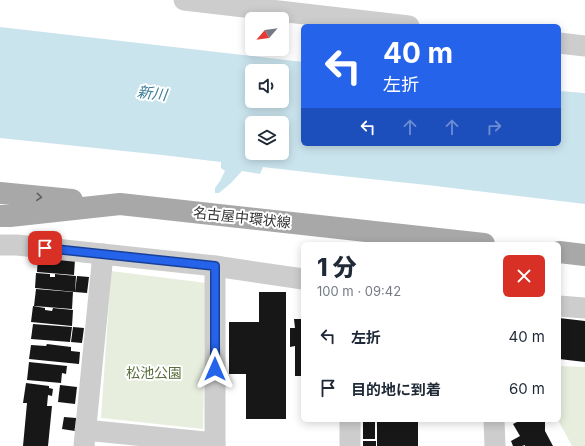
<!DOCTYPE html>
<html lang="ja">
<head>
<meta charset="utf-8">
<style>
  body { margin:0; font-family:Inter,"Noto Sans JP",sans-serif; background:#f2f2f3; color:#1f2937; height:100vh; display:flex; flex-direction:column; font-size:15px; white-space:nowrap }
  * { box-sizing:border-box; margin:0 }
  p { font-size:13px; color:#747a83 }
  .icon { flex:none; width:22px; height:22px; fill:none; stroke:currentColor; stroke-width:2; stroke-linecap:round; stroke-linejoin:round }
  .map { position:relative; flex:1; overflow:hidden }
  .panel { position:absolute; left:301px; top:242px; width:260px; height:180px; display:flex; flex-direction:column; background:#fff; border-radius:6px; box-shadow:0 2px 10px #0003 }
  .panel>* { flex:none }
  .guide { position:absolute; left:301px; top:24px; width:260px; height:122px; border-radius:6px; box-shadow:0 2px 10px #0003; background:#2563eb; color:#fff; overflow:hidden }
  .needle { width:26px; rotate:242deg }
  .controls { position:absolute; left:245px; top:12px; display:grid; gap:8px }
  .controls a { display:grid; place-items:center; width:44px; height:44px; border-radius:6px; background:#fff; box-shadow:0 2px 10px #0003; font-size:20px }
  .pin { position:absolute; display:grid; place-items:center; width:34px; height:34px; color:#fff; margin:-17px; border-radius:8px; box-shadow:0 2px 6px #0006 }
  .me { position:absolute; width:44px; margin:-22px; rotate:0deg; stroke-linejoin:round; filter:drop-shadow(0 0 3px #0008) }
  .turn { display:flex; align-items:center; gap:14px; height:84px; padding:0 16px; font-size:18px }
  .turn .icon { width:52px; height:52px; stroke-width:2.5 }
  .turn b { display:block; font-size:28px; line-height:34px }
  .lanes { display:flex; align-items:center; height:38px; padding:0 16px; background:#0003; justify-content:center; gap:20px; direction:ltr }
  .lanes .off { opacity:.35 }
  .round { display:grid; place-items:center; flex:none; width:42px; height:42px; border-radius:6px; background:#f2f2f3 }
  .summary { display:flex; align-items:center; justify-content:space-between; height:68px; padding:0 16px }
  h1 { font-size:24px; font-weight:800; line-height:30px }
  ul { padding:0; list-style:none }
  li { display:flex; align-items:center; gap:12px; height:52px; padding:0 16px }
  li div { flex:1 }
  li b { display:block; font-size:15px }
  li em { font-style:normal }
  .map>svg:first-child { display:block }
  .green { fill:#e8eede }
  .water { fill:#cae4ee; fill-rule:evenodd }
  .building { fill:#171717 }
  .lines { fill:none; stroke-linecap:round; stroke-linejoin:round }
  .street { stroke:#cdcdcd; stroke-width:21 }
  .primary { stroke:#a8a8a8; stroke-width:22 }
  .oneway { stroke:#606060 }
  .route-casing { stroke:#184099; stroke-width:10 }
  .route { stroke:#2563eb; stroke-width:7 }
  .labels { text-anchor:middle; dominant-baseline:central; stroke-width:4; stroke-linejoin:round; paint-order:stroke }
  .street-label { font-size:14px; fill:#303030; stroke:#fff }
  .park-label { font-size:14px; fill:#596e3c; stroke:#fff }
  .water-label { font-size:15px; font-style:italic; fill:#3b7d96; stroke:#fff }
</style>
</head>
<body>
<div class="map">
<svg width="585" height="446" viewBox="0 0 585 446">
  <rect width="100%" height="100%" fill="#fff"/>
  <g class="green">
    <polygon points="111,271 206,283 203,429 101,418"/>
    <polygon points="559,366 585,367 585,446 572,446 558,420"/>
  </g>
  <path class="water" d="M0,27L303,62V144H559V91L585,93V204L427,185L323,174L263,167L260,174L242,171L231,183L219,193H215V188L220,181L225,171L221,168V162L162,155L0,138ZM252,71H282V101H252ZM252,123H282V153H252Z"/>
  <g class="building">
    <polygon points="38,256 75,259 74,275 37,272"/>
    <polygon points="36,273 50,274 50,277 55,277 55,274 76,276 75,292 35,288"/>
    <polygon points="77,276 89,277 87,293 75,292"/>
    <polygon points="36,289 73,292 72,309 34,306"/>
    <polygon points="259,292 286,292 286,419 246,419 246,374 229,374 229,322 259,322"/>
    <polygon points="33,306 45,308 45,310 52,311 53,308 73,310 72,326 31,322"/>
    <polygon points="559,318 585,321 585,362 559,359"/>
    <polygon points="294,319 303,319 303,376 295,376 295,346 290,347 290,328 295,328"/>
    <polygon points="33,324 72,327 70,342 31,339"/>
    <polygon points="73,327 84,328 82,343 71,342"/>
    <polygon points="47,344 71,347 71,351 80,352 79,364 29,359 31,345 46,346"/>
    <polygon points="29,362 67,366 66,374 62,373 61,383 27,380"/>
    <polygon points="26,383 49,386 49,388 53,389 52,396 48,395 47,406 52,406 48,446 23,446 27,403 23,403"/>
    <polygon points="60,385 77,387 75,404 58,402"/>
    <polygon points="64,417 76,418 75,431 62,429"/>
    <rect x="363" y="420" width="12" height="19"/>
    <polygon points="377,420 418,420 418,446 377,446 377,441 385,441 377,441"/>
    <polygon points="521,420 545,420 545,431 553,446 525,446 525,445 522,446 513,446 511,441 520,436 513,424"/>
    <rect x="363" y="441" width="13" height="5"/>
  </g>
  <g class="lines">
    <g class="street">
      <polyline points="184,0 409,26"/>
      <polyline points="559,43 585,46"/>
      <polyline points="0,245 17,245 215,266 303,279"/>
      <polyline points="215,266 215,446"/>
      <polyline points="559,306 585,308"/>
      <polyline points="350,420 350,446"/>
      <polyline points="494,420 495,446"/>
      <polyline points="85,430 215,443"/>
      <polyline points="84,446 103,254"/>
    </g>
    <g class="primary">
      <polyline points="0,193 72,200"/>
      <polyline points="0,216 10,216 120,204 484,244"/>
      <polyline points="559,252 585,255"/>
    </g>
  </g>
  <defs><path id="oneway-chevron" d="M-2-3.5L2.5 0L-2 3.5" fill="none" stroke-width="1.6" stroke-linecap="round" stroke-linejoin="round"/></defs>
  <use class="oneway" href="#oneway-chevron" transform="translate(39 197) rotate(5)"/>
  <g class="lines">
    <g class="route-casing">
      <polyline id="route" points="45,248 215,266 215,369"/>
    </g>
    <use href="#route" class="route"/>
  </g>
  <g class="labels">
    <g class="street-label">
      <text transform="translate(242 217) rotate(6)">名古屋中環状線</text>
    </g>
    <g class="park-label">
      <text x="154" y="372">松池公園</text>
    </g>
    <g class="water-label">
      <text transform="translate(152 93) rotate(7)">新川</text>
    </g>
  </g>
</svg>
<div class="controls">
<a><svg class="needle" viewBox="-14 -14 28 28"><path d="M0-13l5 13h-10z" fill="#e53935"/><path d="M0 13l5-13h-10z" fill="#747a83"/></svg></a>
<a><svg class="icon" aria-label="sound" viewBox="0 0 24 24"><path d="M4 9h4l5-4v14l-5-4H4zM17 9q2 3 0 6"/></svg></a>
<a><svg class="icon" aria-label="layers" viewBox="0 0 24 24"><path d="M12 4l9 5-9 5-9-5zM3 14l9 5 9-5"/></svg></a>
</div>
<div class="pin" style="left:45px;top:248px;background:#d93025"><svg class="icon" aria-label="arrive" viewBox="0 0 24 24"><path d="M6 21V4h12l-3 4 3 4H6"/></svg></div>
<svg class="me" style="left:215px;top:369px" viewBox="-20 -20 40 40"><path d="M0-17L14 15 0 8-14 15z" fill="#2563eb" stroke="#fff" stroke-width="4"/></svg>
<div class="guide">
<div class="turn"><svg class="icon" aria-label="left" viewBox="0 0 24 24"><path d="M17 20v-9H6M10 6l-5 5 5 5"/></svg><div><b>40 m</b>左折</div></div>
<div class="lanes"><svg class="icon" aria-label="left" viewBox="0 0 24 24"><path d="M17 20v-9H6M10 6l-5 5 5 5"/></svg><svg class="icon off" aria-label="ahead" viewBox="0 0 24 24"><path d="M12 20V5M6 11l6-6 6 6"/></svg><svg class="icon off" aria-label="ahead" viewBox="0 0 24 24"><path d="M12 20V5M6 11l6-6 6 6"/></svg><svg class="icon off" aria-label="right" viewBox="0 0 24 24"><path d="M7 20v-9h11M14 6l5 5-5 5"/></svg></div>
</div>
<section class="panel">
<div class="summary"><div><h1>1 分</h1><p>100 m · 09:42</p></div><a class="round" style="background:#d93025;color:#fff"><svg class="icon" aria-label="close" viewBox="0 0 24 24"><path d="M6 6l12 12M18 6L6 18"/></svg></a></div>
<ul>
<li><svg class="icon" aria-label="left" viewBox="0 0 24 24"><path d="M17 20v-9H6M10 6l-5 5 5 5"/></svg><div><b>左折</b></div><em>40 m</em></li>
<li><svg class="icon" aria-label="arrive" viewBox="0 0 24 24"><path d="M6 21V4h12l-3 4 3 4H6"/></svg><div><b>目的地に到着</b></div><em>60 m</em></li>
</ul>
</section>
</div>
</body>
</html>
